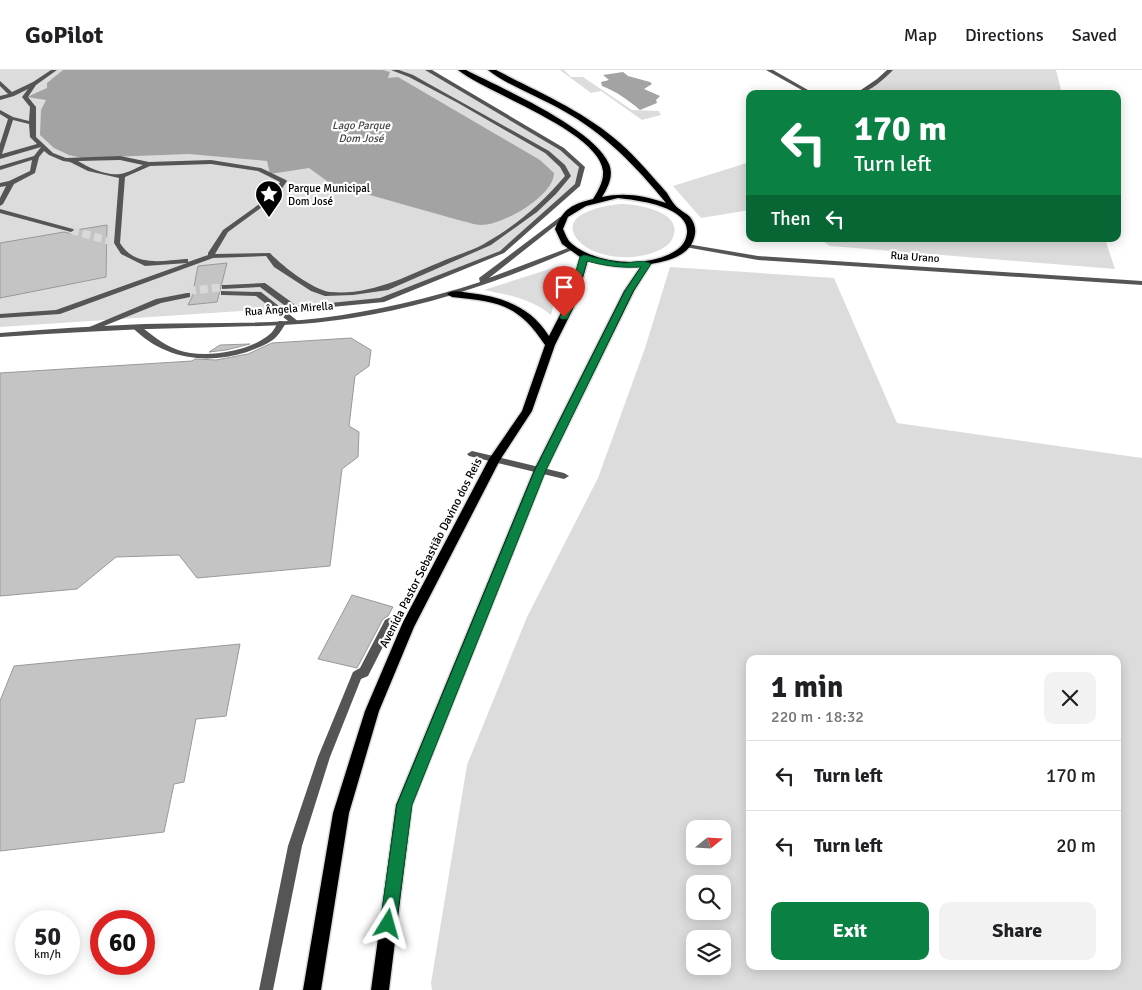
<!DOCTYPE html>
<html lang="en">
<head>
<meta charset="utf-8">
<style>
  body { margin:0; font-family:Signika,sans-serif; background:#f2f2f2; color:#202124; height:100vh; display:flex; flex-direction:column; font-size:19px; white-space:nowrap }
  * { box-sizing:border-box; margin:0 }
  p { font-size:16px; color:#757577 }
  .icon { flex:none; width:28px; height:28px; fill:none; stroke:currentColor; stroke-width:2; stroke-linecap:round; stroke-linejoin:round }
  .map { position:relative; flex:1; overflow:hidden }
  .panel { position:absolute; left:746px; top:585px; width:375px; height:315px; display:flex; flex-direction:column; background:#fff; border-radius:10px; box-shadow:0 2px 12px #0003 }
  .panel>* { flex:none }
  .banner { position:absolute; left:746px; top:20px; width:375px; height:152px; border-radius:10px; box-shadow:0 2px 12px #0003; background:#0b8043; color:#fff; overflow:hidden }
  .needle { width:32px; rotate:72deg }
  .fabs { position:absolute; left:686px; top:750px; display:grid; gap:10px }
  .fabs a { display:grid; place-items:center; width:45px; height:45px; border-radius:10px; background:#fff; box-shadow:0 2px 12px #0003; font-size:25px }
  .speed { position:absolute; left:15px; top:840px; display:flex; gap:10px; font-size:25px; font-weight:700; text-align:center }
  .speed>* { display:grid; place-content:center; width:65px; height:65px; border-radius:50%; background:#fff; box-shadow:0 2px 12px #0003; line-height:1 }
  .speed small { font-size:12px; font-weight:400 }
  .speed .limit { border:8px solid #d22; background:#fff; color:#111 }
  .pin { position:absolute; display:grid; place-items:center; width:42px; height:42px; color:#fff; margin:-51px -21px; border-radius:50% 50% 50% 0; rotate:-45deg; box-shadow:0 0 5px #0007 }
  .pin .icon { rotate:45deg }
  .me { position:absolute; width:55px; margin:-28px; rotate:8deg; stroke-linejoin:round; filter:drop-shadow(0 0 4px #0008) }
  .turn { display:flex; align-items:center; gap:18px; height:105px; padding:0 25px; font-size:22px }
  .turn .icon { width:65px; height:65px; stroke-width:2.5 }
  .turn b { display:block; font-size:35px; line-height:42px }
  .then { display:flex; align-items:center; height:48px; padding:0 25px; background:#0003; gap:10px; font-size:19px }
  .round { display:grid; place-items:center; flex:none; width:52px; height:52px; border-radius:10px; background:#f2f2f2 }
  .summary { display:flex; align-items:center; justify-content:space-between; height:85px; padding:0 25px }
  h1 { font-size:30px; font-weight:700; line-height:38px }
  .button { display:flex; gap:10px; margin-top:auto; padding:10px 25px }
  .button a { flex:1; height:58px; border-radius:10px; background:#0b8043; color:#fff; font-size:20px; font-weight:700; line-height:58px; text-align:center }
  .button a+a { background:#f2f2f2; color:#202124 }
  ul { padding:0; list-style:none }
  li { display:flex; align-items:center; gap:15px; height:70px; padding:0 25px; border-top:1px solid #e0e0e0 }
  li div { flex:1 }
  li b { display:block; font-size:19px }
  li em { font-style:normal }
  header { display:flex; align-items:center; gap:30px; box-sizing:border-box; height:70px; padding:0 25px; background:#fff; border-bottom:1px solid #e0e0e0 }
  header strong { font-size:24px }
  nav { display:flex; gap:28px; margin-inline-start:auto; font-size:18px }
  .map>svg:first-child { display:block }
  .green { fill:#dcdcdc; fill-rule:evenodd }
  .water { fill:#a3a3a3 }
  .building { fill:#c4c4c4; stroke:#999 }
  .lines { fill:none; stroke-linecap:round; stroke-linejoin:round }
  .pedestrian-tunnel { stroke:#d9d9d9; stroke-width:8; stroke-dasharray:8 4; stroke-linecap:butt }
  .primary-casing { stroke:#dbdbdb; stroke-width:3 }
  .service { fill:#555; fill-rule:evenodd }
  .pedestrian { fill:#555; fill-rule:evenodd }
  .tertiary { fill:#555; fill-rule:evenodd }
  .primary { fill:#000; fill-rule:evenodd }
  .route { fill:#0b8043; stroke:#07532c }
  .labels { text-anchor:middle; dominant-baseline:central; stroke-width:4.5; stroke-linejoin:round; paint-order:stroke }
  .far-water-label { font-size:11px; font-style:italic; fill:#444; stroke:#fff }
  .far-poi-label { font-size:11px; fill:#000; stroke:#fff; text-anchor:start }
  .far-street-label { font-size:11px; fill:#000; stroke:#fff }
  .street-label { font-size:12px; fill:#000; stroke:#fff }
</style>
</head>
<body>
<header>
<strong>GoPilot</strong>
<nav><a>Map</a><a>Directions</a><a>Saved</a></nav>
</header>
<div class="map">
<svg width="1142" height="920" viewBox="0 0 1142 920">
  <rect width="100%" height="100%" fill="#fff"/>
  <g class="green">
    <polygon points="0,0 426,0 560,79 580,97 577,115 500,181 380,229 287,238 0,257"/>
    <polygon points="560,0 564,0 571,7 583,7 632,40 659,41 661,45 642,50 601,21 591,23"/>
    <polygon points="892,0 1056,0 1062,24 874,24 881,17 873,24 859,24"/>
    <polygon points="750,92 750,140 701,148 673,116"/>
    <path d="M624,134C640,135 683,142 673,167C670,176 660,180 652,183C631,191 592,188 577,169C557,143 609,134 624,134Z"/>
    <polygon points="820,169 1105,169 1115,199 830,176"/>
    <path d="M559,196V214L551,245C532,229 509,225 484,220Z"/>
    <path d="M670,197L834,208L897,353L1142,388V920H432L431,913L467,695L527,547L598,408L645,278ZM750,589H1118V896H750ZM695,759H722V786H695ZM695,814H722V841H695ZM695,869H722V896H695Z"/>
  </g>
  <g class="water">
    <path d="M63,0H383L390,2L388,8L398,7L540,90L554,103C554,126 503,155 481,155C475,155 468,152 462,151L331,114L309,98L270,104L267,91L189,84L82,88L69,85L54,78L40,65L41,40L46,30L27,27L47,18V13Z"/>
    <path d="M623,2L628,6L650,12L652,14L644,19L660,26L656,30L657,33L640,40C627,29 617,22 602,16L601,12L609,10L603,5Z"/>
  </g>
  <g class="building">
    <polygon points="107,155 106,207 0,228 0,173 64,162 72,164 76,160"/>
    <polygon points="227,193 217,232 188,235 192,227 198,196"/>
    <polygon points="351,268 371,280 369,296 355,306 349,356 359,362 358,387 342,399 330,496 197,508 179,485 116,487 77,519 0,526 0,303 192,291 195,289 216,290 248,284 272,273"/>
    <polygon points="250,274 226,280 209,282 220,275"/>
    <polygon points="352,525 393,537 388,546 383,549 357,598 318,589"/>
    <polygon points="240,574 226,646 196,649 184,712 174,714 164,762 0,781 0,631 14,596"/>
  </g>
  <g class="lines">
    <g class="pedestrian-tunnel">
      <polyline points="71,160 117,173"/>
      <polyline points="188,221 225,217"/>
    </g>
    <g class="primary-casing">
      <path id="primary" d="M458,0H466C501,18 594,58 609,94C614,106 608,117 602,127C625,122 645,126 666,133C636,96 604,63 562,40C541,28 505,14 488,0H496C538,22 584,41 620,73C637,88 652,106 667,123C670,128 674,135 678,138C681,141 686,143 690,147C694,152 696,158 695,164C692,185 669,191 651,194L634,221L546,400L412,735L389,920H371L396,735L534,400L624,221L641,196C623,199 605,196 588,190L576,233L555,275L532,341L500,390L414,557L379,641L349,743L321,920H303L333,743L365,641L403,552L489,389L522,341L545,275C518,234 499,232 452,227L447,224C453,219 462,222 470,223C503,227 531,237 549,266L566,233L580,187L562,174L555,159C563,139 572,134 593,129C598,121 604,111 603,101C599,61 486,23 458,0ZM618,128C636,130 690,136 687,163C686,170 684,174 678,179C652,199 594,195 570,172C567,169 565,163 563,159L568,147L586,136Z"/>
    </g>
    <g class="service">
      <polygon points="221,221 261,222 299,252 295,254 292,254 256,226 224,225 221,225"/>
      <polygon points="187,223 190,223 190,227 161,233 94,260 91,260 87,258 156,229"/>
      <path d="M279,251H282L286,253C283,257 281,262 277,266C270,274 257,278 247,282C206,295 163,289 132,257L136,255H139C151,264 163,275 178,280C203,289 250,282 270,264C274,261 276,255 279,251Z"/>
    </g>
    <g class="pedestrian">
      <path d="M51,0H57L36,15L28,27L36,37V67L53,83L66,88L120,86L149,92L211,90L261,98L286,110L287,111L276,127L228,162L215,184L270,183C281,195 313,220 330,222C371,226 409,205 445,190C459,184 475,180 487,172C517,155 543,132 565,106L560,97L545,83L458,33L409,7L391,0H399L413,5L549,81L565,95L571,106L556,124L537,142L491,175L388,220L353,225L325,226L311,221L274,197L266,186L213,188L60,244L0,248V244L56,240L187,193L145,196L121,184L114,173L119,108L88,101L70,92L63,91L49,85L44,81L39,87L35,103L14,114L3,134L0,136V128L6,116L0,117V113L9,111L30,101L32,90L0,100V96L34,86L41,77L0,89V74L8,49L0,44V40L13,47L29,51L30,37L22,27L28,19L14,26L0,30V26L8,24L0,16V11L12,22L33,12ZM13,50L29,54L30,67L37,74L2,84ZM120,90L143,95C136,98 128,103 120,104C107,106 89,98 78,91ZM211,94L258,101L280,112L272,125L223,160L208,183V185L188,192V189H185C161,191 135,197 120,173L125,107L150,96Z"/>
      <polygon points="425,0 432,0 564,78 585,97 580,116 504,183 384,232 300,240 288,238 260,217 222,219 222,215 225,215 265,213 294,234 300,236 380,228 500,181 575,114 579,97 560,80"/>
      <polygon points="766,0 773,0 815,24 809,24"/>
      <path d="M887,0H893C883,10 868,24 855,24L877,9Z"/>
      <polygon points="0,139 73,159 74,160 71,162 0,143"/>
      <polygon points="472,381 564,403 569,406 564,409 469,386 467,384"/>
      <polygon points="389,548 393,550 395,553 368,606 361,609 330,687 302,776 273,920 259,920 288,776 318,687 353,602 360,598 385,550"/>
    </g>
    <g class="tertiary">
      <path d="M560,147L565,148L489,208L568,178H572V180C501,211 428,236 352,248C297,257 241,256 186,258C124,259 62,263 0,267V263C48,259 96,256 144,254C202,252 263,255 321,248C375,241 428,229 480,212L479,208Z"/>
      <polygon points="687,174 758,186 1142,211 1142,215 758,190 685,177 684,176"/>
    </g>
    <use href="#primary" class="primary"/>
  </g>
  <path class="route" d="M584,185C597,188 610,192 624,193C632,193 644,189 651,194L633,221L546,400L412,735L396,854L394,859L388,862L382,859L380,854L397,735L535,400L625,221L641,197C622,198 605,196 587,191L575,233L567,249H561L560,247L567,233L580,187Z"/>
  <defs>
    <g id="sight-pin" transform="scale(1.4375)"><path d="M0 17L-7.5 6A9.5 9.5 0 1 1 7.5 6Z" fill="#000" stroke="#fff"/><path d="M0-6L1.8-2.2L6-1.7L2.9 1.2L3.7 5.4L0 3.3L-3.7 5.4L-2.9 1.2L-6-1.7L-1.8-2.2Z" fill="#fff"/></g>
  </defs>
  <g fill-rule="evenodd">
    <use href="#sight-pin" x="269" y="124"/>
  </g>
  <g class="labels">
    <g class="far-water-label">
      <text x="361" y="55">Lago Parque<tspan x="361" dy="13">Dom José</tspan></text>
    </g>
    <g class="far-poi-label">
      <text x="288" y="118">Parque Municipal<tspan x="288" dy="13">Dom José</tspan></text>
    </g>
    <g class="far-street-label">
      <text transform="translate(915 187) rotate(4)">Rua Urano</text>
      <text transform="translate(289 239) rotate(-4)">Rua Ângela Mirella</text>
    </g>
    <g class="street-label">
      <text transform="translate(431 483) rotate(-63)">Avenida Pastor Sebastião Davino dos Reis</text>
    </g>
  </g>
</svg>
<div class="fabs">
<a><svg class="needle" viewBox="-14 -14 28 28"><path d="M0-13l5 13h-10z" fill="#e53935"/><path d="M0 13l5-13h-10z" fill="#757577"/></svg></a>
<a><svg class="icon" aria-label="search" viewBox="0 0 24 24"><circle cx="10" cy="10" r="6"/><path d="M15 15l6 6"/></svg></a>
<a><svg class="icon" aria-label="layers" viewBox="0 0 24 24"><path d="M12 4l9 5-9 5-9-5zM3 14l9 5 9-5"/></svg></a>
</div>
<div class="speed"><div>50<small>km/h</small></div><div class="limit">60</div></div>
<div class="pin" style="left:564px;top:247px;background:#d93025"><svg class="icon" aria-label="arrive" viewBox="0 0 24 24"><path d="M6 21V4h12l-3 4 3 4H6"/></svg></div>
<svg class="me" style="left:388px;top:854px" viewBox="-20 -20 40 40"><path d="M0-17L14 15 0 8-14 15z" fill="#0b8043" stroke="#fff" stroke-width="4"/></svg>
<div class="banner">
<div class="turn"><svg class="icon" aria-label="left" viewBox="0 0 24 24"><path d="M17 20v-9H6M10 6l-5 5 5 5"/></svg><div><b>170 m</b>Turn left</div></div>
<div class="then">Then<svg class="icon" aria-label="left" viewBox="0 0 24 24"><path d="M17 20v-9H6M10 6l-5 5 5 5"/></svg></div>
</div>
<section class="panel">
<div class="summary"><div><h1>1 min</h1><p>220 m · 18:32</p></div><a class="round"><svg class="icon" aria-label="close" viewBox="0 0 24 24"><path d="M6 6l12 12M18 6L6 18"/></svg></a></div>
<ul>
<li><svg class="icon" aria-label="left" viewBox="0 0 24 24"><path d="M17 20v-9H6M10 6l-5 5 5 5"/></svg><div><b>Turn left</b></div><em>170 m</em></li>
<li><svg class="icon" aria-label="left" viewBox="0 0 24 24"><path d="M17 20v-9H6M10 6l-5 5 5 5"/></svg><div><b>Turn left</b></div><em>20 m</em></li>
</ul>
<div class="button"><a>Exit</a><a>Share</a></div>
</section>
</div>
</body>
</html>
